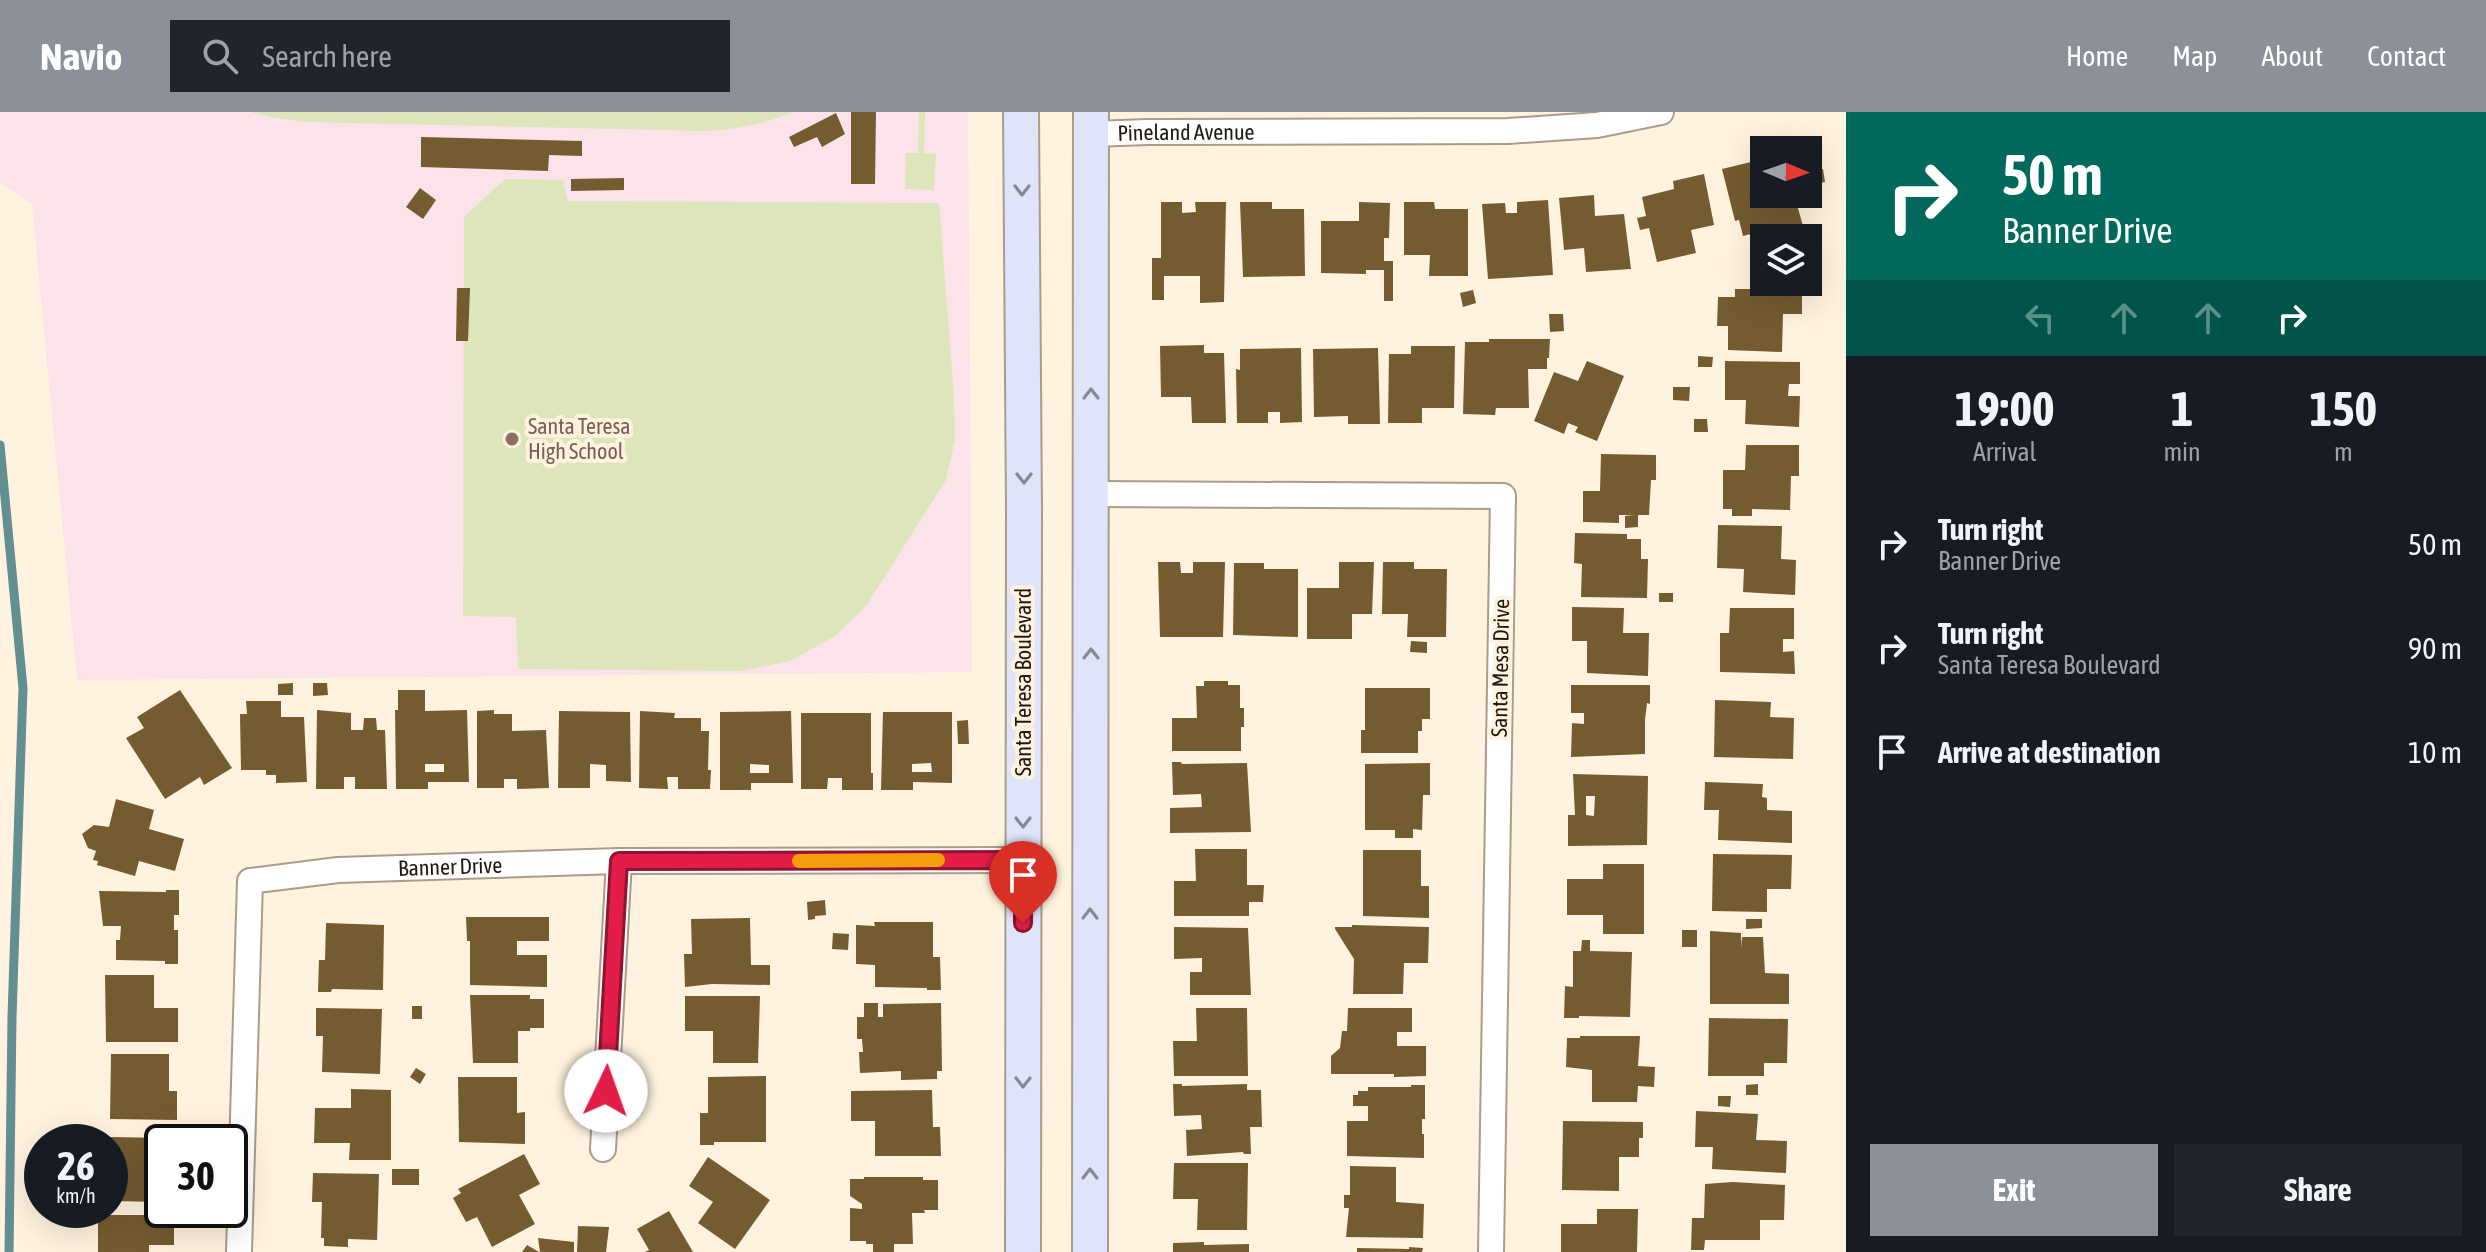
<!DOCTYPE html>
<html lang="en">
<head>
<meta charset="utf-8">
<style>
  body { margin:0; font-family:"Asap Condensed",sans-serif; background:#20242c; color:#f1f3f6; height:100vh; display:flex; flex-direction:column; font-size:30px; white-space:nowrap }
  * { box-sizing:border-box; margin:0 }
  p { font-size:26px; color:#9ea1a6 }
  .icon { flex:none; width:44px; height:44px; fill:none; stroke:currentColor; stroke-width:2; stroke-linecap:round; stroke-linejoin:round }
  .map { position:relative; flex:1; overflow:hidden }
  .side { display:flex; flex-direction:column; background:#171b24; width:640px }
  .side>* { flex:none }
  .hud { background:#00695c; color:#fff; overflow:hidden }
  .needle { width:52px; rotate:92deg }
  .controls { position:absolute; left:1750px; top:24px; display:grid; gap:16px }
  .controls a { display:grid; place-items:center; width:72px; height:72px; border-radius:0px; background:#171b24; box-shadow:0 8px 32px #0002; font-size:40px }
  .speed { position:absolute; left:24px; top:1012px; display:flex; gap:16px; font-size:40px; font-weight:700; text-align:center }
  .speed>* { display:grid; place-content:center; width:104px; height:104px; border-radius:50%; background:#171b24; box-shadow:0 8px 32px #0002; line-height:1 }
  .speed small { font-size:20px; font-weight:400 }
  .speed .limit { border:4px solid #111; border-radius:12px; background:#fff; color:#111 }
  .pin { position:absolute; display:grid; place-items:center; width:68px; height:68px; color:#fff; margin:-82px -34px; border-radius:50% 50% 50% 0; rotate:-45deg; box-shadow:0 0 8px #0007 }
  .pin .icon { rotate:45deg }
  .me { position:absolute; width:88px; margin:-44px; rotate:3deg; stroke-linejoin:round; filter:drop-shadow(0 0 6px #0008) }
  .turn { display:flex; align-items:center; gap:28px; height:168px; padding:0 24px; font-size:36px }
  .turn .icon { width:104px; height:104px; stroke-width:2.5 }
  .turn b { display:block; font-size:56px; line-height:68px }
  .lanes { display:flex; align-items:center; height:76px; padding:0 24px; background:#0003; justify-content:center; gap:40px; direction:ltr }
  .lanes .off { opacity:.35 }
  .eta { display:flex; justify-content:space-evenly; align-items:center; height:136px; text-align:center }
  .eta b { font-size:48px; font-weight:700; line-height:56px }
  .cta { display:flex; gap:16px; margin-top:auto; padding:16px 24px }
  .cta a { flex:1; height:92px; border-radius:0px; background:#8c9099; color:#fff; font-size:32px; font-weight:700; line-height:92px; text-align:center }
  .cta a+a { background:#20242c; color:#f1f3f6 }
  ul { padding:0; list-style:none }
  li { display:flex; align-items:center; gap:24px; height:104px; padding:0 24px }
  li div { flex:1 }
  li b { display:block; font-size:30px }
  li em { font-style:normal }
  header { display:flex; align-items:center; gap:48px; box-sizing:border-box; height:112px; padding:0 40px; background:#8c9099; color:#fff }
  header strong { font-size:38px }
  nav { display:flex; gap:44px; margin-inline-start:auto; font-size:28px }
  .search { width:560px; height:72px; background:#20242c; display:flex; align-items:center; gap:20px; box-sizing:border-box; padding:0 28px; border-radius:0px; color:#9ea1a6; font-size:30px }
  main { display:flex; flex:1; min-height:0 }
  .map>svg:first-child { display:block }
  .education { fill:#fce2e9 }
  .green { fill:#dce6ba }
  .lines { fill:none; stroke-linecap:round; stroke-linejoin:round }
  .stream { stroke:#618f92; stroke-width:9 }
  .building { fill:#755b30; fill-rule:evenodd }
  .street-casing { stroke:#a99c8a; stroke-width:28 }
  .secondary-casing { stroke:#a99c8a; stroke-width:38 }
  .street { stroke:#fff; stroke-width:24 }
  .secondary { stroke:#dfe4fb; stroke-width:34 }
  .oneway { stroke:#888993 }
  .route-casing { stroke:#92132f; stroke-width:20 }
  .route { stroke:#e11d48; stroke-width:14 }
  .slow { stroke:#f59e0b; stroke-width:14 }
  .education-dot { fill:#8d6e63; stroke:#fff2de; stroke-width:3 }
  .labels { text-anchor:middle; dominant-baseline:central; stroke-width:8; stroke-linejoin:round; paint-order:stroke }
  .street-label { font-size:22px; fill:#1e1a13; stroke:#fff2de }
  .education-label { font-size:22px; fill:#785e54; stroke:#fff2de; text-anchor:start }
</style>
</head>
<body>
<header>
<strong>Navio</strong>
<div class="search"><svg class="icon" aria-label="search" viewBox="0 0 24 24"><circle cx="10" cy="10" r="6"/><path d="M15 15l6 6"/></svg>Search here</div>
<nav><a>Home</a><a>Map</a><a>About</a><a>Contact</a></nav>
</header>
<main>
<div class="map">
<svg width="1846" height="1140" viewBox="0 0 1846 1140">
  <rect width="100%" height="100%" fill="#fff2de"/>
  <polygon class="education" points="0,0 968,0 972,560 77,568 32,92 0,71"/>
  <g class="green">
    <path d="M251,0H793C764,12 736,18 704,19L306,10L275,6Z"/>
    <polygon points="919,0 925,0 924,41 936,42 934,78 905,77 906,41 918,41"/>
    <polygon points="505,67 563,68 568,89 939,91 954,285 955,328 946,368 866,494 835,524 790,549 741,559 518,557 516,505 463,504 464,105"/>
  </g>
  <g class="lines">
    <polyline class="stream" points="0,333 23,576 12,905 9,1140"/>
  </g>
  <g class="building">
    <polygon points="851,0 876,0 875,72 851,72"/>
    <polygon points="836,1 845,22 822,35 817,25 794,35 789,25"/>
    <polygon points="421,25 582,29 582,44 549,43 548,59 421,55"/>
    <polygon points="1751,50 1754,61 1764,58 1764,82 1794,82 1803,114 1764,124 1763,119 1743,124 1739,108 1735,109 1722,57"/>
    <polygon points="1823,57 1825,70 1813,72 1811,58"/>
    <polygon points="1704,62 1714,113 1691,118 1696,141 1657,150 1649,116 1640,118 1637,106 1646,104 1642,85 1674,77 1673,69"/>
    <polygon points="624,66 624,78 571,79 571,67"/>
    <polygon points="420,76 436,88 423,107 406,95"/>
    <polygon points="1594,83 1595,104 1624,102 1631,157 1586,160 1584,136 1564,138 1559,86"/>
    <polygon points="1548,88 1553,163 1488,167 1482,92 1505,91 1506,101 1517,101 1517,90"/>
    <polygon points="1161,90 1182,90 1182,101 1196,100 1195,90 1226,90 1224,190 1200,191 1200,164 1164,164 1164,188 1152,188 1152,146 1161,146"/>
    <polygon points="1240,90 1272,90 1272,97 1304,97 1305,164 1243,165"/>
    <polygon points="1359,90 1390,91 1389,126 1384,126 1384,149 1393,149 1393,189 1384,189 1384,158 1366,158 1366,162 1321,161 1321,109 1359,109"/>
    <polygon points="1404,90 1434,90 1435,97 1468,97 1468,164 1429,164 1430,143 1404,143"/>
    <polygon points="1765,171 1802,171 1802,202 1783,202 1782,240 1728,238 1728,214 1717,214 1718,185 1735,185 1735,177 1765,177"/>
    <polygon points="457,176 470,176 468,229 456,229"/>
    <polygon points="1473,178 1476,191 1463,195 1460,181"/>
    <polygon points="1549,202 1563,202 1564,219 1550,220"/>
    <polygon points="1489,227 1550,227 1549,246 1547,246 1547,257 1528,257 1529,296 1496,296 1495,303 1463,302 1465,230 1489,230"/>
    <polygon points="1204,233 1204,241 1224,241 1226,311 1192,311 1191,285 1161,285 1160,234"/>
    <polygon points="1411,234 1455,234 1454,296 1422,296 1422,311 1388,311 1389,242 1411,242"/>
    <polygon points="1301,236 1302,310 1280,311 1280,300 1268,300 1268,311 1237,311 1236,257 1240,258 1240,237"/>
    <polygon points="1378,236 1380,312 1348,312 1348,304 1314,305 1313,237"/>
    <polygon points="1698,244 1713,245 1712,255 1698,255"/>
    <polygon points="1587,249 1624,264 1597,329 1575,320 1578,315 1568,311 1564,322 1534,309 1554,260 1578,269"/>
    <polygon points="1725,249 1800,250 1800,272 1789,272 1788,284 1800,284 1799,315 1745,312 1746,288 1725,288"/>
    <polygon points="1673,275 1690,275 1689,289 1673,288"/>
    <polygon points="1694,307 1707,307 1708,320 1694,320"/>
    <polygon points="1746,333 1799,333 1799,364 1791,364 1790,398 1752,397 1752,404 1732,404 1732,397 1723,397 1723,358 1745,358"/>
    <polygon points="1601,342 1656,343 1656,368 1651,368 1649,403 1638,403 1638,415 1625,416 1625,404 1634,403 1619,403 1619,411 1583,410 1583,379 1600,379"/>
    <polygon points="1718,413 1782,414 1781,447 1796,448 1795,483 1743,480 1744,457 1717,456"/>
    <polygon points="1575,421 1627,422 1627,427 1641,427 1641,447 1648,447 1647,486 1581,485 1582,452 1574,451"/>
    <polygon points="1158,450 1180,450 1181,461 1193,461 1193,450 1225,450 1223,525 1160,525"/>
    <polygon points="1339,450 1374,450 1372,502 1352,502 1352,527 1307,527 1307,476 1339,476"/>
    <polygon points="1383,450 1414,450 1414,457 1447,457 1446,525 1407,525 1408,502 1382,502"/>
    <polygon points="1234,451 1264,451 1264,457 1298,457 1298,525 1233,523"/>
    <rect x="1659" y="481" width="14" height="9"/>
    <polygon points="1572,495 1624,496 1623,521 1649,521 1648,564 1587,561 1587,529 1572,529"/>
    <polygon points="1730,496 1794,496 1794,527 1783,527 1783,540 1794,539 1795,562 1720,560 1720,521 1729,521"/>
    <polygon points="1411,529 1427,530 1427,541 1410,540"/>
    <polygon points="1204,569 1228,569 1228,573 1240,573 1240,596 1244,596 1244,615 1241,615 1241,639 1172,639 1172,606 1197,606 1196,574 1204,574"/>
    <polygon points="293,571 293,583 278,583 278,572"/>
    <polygon points="313,571 327,571 328,583 313,584"/>
    <polygon points="1571,573 1650,573 1650,592 1647,591 1645,608 1645,642 1571,645 1572,611 1584,612 1584,601 1571,601"/>
    <polygon points="1365,576 1430,576 1430,607 1422,607 1422,619 1418,619 1418,641 1361,641 1361,618 1365,618"/>
    <polygon points="180,578 232,656 204,673 200,665 165,687 126,626 144,616 137,605"/>
    <path d="M398,578H425V599L467,598L469,670H428V677H396L395,598H398ZM425,652H444V660H425Z"/>
    <polygon points="1715,588 1771,590 1770,605 1794,606 1793,647 1714,645"/>
    <polygon points="246,589 281,589 281,605 304,605 307,670 276,671 276,663 266,663 266,658 241,658 240,602 247,602"/>
    <polygon points="317,598 351,601 351,618 363,618 364,606 376,606 377,618 385,618 387,677 355,677 355,665 344,665 344,677 316,677"/>
    <polygon points="494,598 494,602 512,602 512,619 546,618 549,676 517,677 517,667 504,667 504,676 477,676 477,599"/>
    <polygon points="559,599 630,600 631,670 606,669 606,653 590,652 590,676 558,676"/>
    <polygon points="640,599 675,601 674,606 701,606 701,619 709,619 708,658 711,658 710,677 678,677 678,665 667,665 668,677 639,676"/>
    <path d="M791,599L793,671H751V678H720V600ZM750,652L769,653V661H750Z"/>
    <path d="M883,600H952V671L913,670V678H881ZM931,651L932,660H912V652Z"/>
    <polygon points="801,601 871,601 871,661 873,661 873,678 842,678 842,666 828,666 827,677 801,677"/>
    <polygon points="968,608 969,632 958,632 957,609"/>
    <polygon points="1172,650 1181,650 1182,652 1247,651 1251,720 1170,721 1170,696 1202,695 1201,682 1173,683"/>
    <polygon points="1430,651 1430,683 1423,683 1422,718 1413,717 1413,726 1395,726 1395,718 1365,718 1365,652"/>
    <path d="M1573,662L1648,664L1647,733L1568,734V703H1575ZM1586,684H1595L1594,704L1586,703Z"/>
    <polygon points="1705,670 1763,672 1762,685 1767,686 1767,698 1792,699 1792,731 1718,728 1719,698 1704,698"/>
    <polygon points="116,687 154,698 149,717 184,727 175,759 139,749 135,764 97,753 98,749 93,748 96,739 88,736 82,722 94,713 109,715"/>
    <polygon points="1195,737 1247,737 1247,773 1264,773 1263,790 1249,790 1249,804 1174,804 1174,769 1196,769"/>
    <polygon points="1363,738 1421,738 1421,774 1429,774 1429,806 1363,804"/>
    <polygon points="1713,742 1792,743 1791,777 1767,777 1767,800 1712,799"/>
    <polygon points="1603,752 1644,752 1644,822 1603,822 1603,803 1567,803 1567,767 1603,767"/>
    <polygon points="166,778 179,778 179,803 174,803 174,818 178,818 178,852 165,852 165,849 116,848 116,828 120,828 121,814 103,814 99,779 166,780"/>
    <polygon points="825,788 826,803 815,804 815,807 808,808 807,790"/>
    <polygon points="466,805 549,805 549,829 517,829 517,843 547,843 547,875 470,873 470,829 467,829"/>
    <polygon points="750,806 751,853 770,853 770,873 712,872 685,875 684,842 692,842 691,807"/>
    <polygon points="1746,807 1762,807 1762,816 1746,817"/>
    <polygon points="874,810 933,810 933,845 940,845 941,878 927,878 927,876 875,875 875,853 856,852 856,813 875,814"/>
    <polygon points="326,811 384,813 383,878 332,877 331,880 318,880 319,848 325,848"/>
    <polygon points="1352,813 1429,815 1428,851 1404,851 1403,882 1353,882 1354,847 1335,817 1335,815 1352,815"/>
    <polygon points="1174,815 1248,816 1251,883 1190,883 1190,860 1202,860 1202,846 1174,847"/>
    <rect x="1682" y="818" width="15" height="17"/>
    <polygon points="1710,819 1741,821 1741,836 1742,825 1763,825 1765,861 1789,862 1789,892 1710,892"/>
    <polygon points="833,821 849,822 848,838 832,837"/>
    <polygon points="1582,828 1590,828 1590,839 1632,840 1630,905 1579,904 1579,906 1564,906 1565,874 1573,875 1573,839 1581,839"/>
    <polygon points="105,863 154,863 154,896 178,896 178,930 106,930"/>
    <polygon points="470,883 530,883 530,887 544,887 544,916 530,916 530,919 518,919 518,951 473,951"/>
    <polygon points="685,884 760,884 758,951 713,951 713,919 685,919"/>
    <polygon points="864,891 878,891 878,905 883,905 883,892 941,891 942,959 937,959 937,967 901,968 901,959 860,961 859,940 863,940 862,927 857,927 857,905 864,905"/>
    <rect x="412" y="894" width="10" height="13"/>
    <polygon points="316,896 382,897 380,962 322,960 323,924 316,924"/>
    <polygon points="1196,896 1247,896 1248,964 1174,964 1173,929 1197,929"/>
    <polygon points="1348,896 1412,896 1412,920 1397,920 1397,934 1426,934 1426,964 1394,965 1394,962 1331,962 1331,944 1340,936 1342,919 1347,919"/>
    <polygon points="1709,906 1788,907 1787,951 1764,951 1764,964 1708,964"/>
    <polygon points="1580,924 1640,924 1638,954 1655,955 1654,975 1638,974 1637,990 1592,990 1592,958 1566,955 1567,926 1580,926"/>
    <polygon points="111,942 169,942 169,979 177,979 177,1008 110,1007"/>
    <polygon points="416,956 426,962 420,972 410,965"/>
    <polygon points="766,964 766,1030 714,1030 714,1033 700,1033 700,1001 708,1001 708,965"/>
    <polygon points="458,965 517,965 517,1001 525,1000 525,1032 459,1030"/>
    <polygon points="1173,972 1182,972 1182,974 1247,972 1247,978 1261,978 1262,1015 1250,1015 1251,1042 1244,1042 1243,1040 1187,1044 1186,1018 1202,1017 1201,1003 1174,1004"/>
    <polygon points="1758,972 1758,983 1746,983 1746,973"/>
    <polygon points="1411,973 1425,973 1425,1007 1422,1007 1422,1022 1424,1022 1424,1046 1347,1044 1347,1009 1368,1009 1368,994 1353,994 1353,983 1358,983 1358,979 1368,979 1368,975 1411,975"/>
    <polygon points="351,977 391,978 391,1048 349,1048 350,1031 314,1031 315,996 351,996"/>
    <polygon points="932,978 933,1015 940,1015 941,1044 875,1044 875,1009 851,1009 851,979"/>
    <polygon points="1718,984 1731,984 1730,995 1718,994"/>
    <polygon points="1696,999 1758,1002 1756,1028 1787,1029 1786,1061 1712,1057 1713,1035 1695,1035"/>
    <polygon points="1563,1009 1643,1010 1643,1026 1639,1026 1639,1045 1619,1045 1619,1079 1562,1078"/>
    <polygon points="110,1025 168,1026 168,1030 162,1030 162,1090 110,1089"/>
    <polygon points="524,1042 540,1072 519,1083 535,1112 492,1135 477,1105 466,1110 453,1086 461,1081 458,1077"/>
    <polygon points="708,1045 770,1088 735,1137 698,1111 713,1090 689,1074"/>
    <polygon points="1174,1051 1248,1051 1247,1118 1197,1118 1198,1087 1173,1087"/>
    <polygon points="1350,1054 1396,1055 1396,1090 1424,1092 1423,1126 1346,1125 1349,1096 1344,1096 1344,1083 1350,1083"/>
    <rect x="392" y="1057" width="27" height="16"/>
    <polygon points="313,1061 379,1062 377,1128 348,1127 348,1135 324,1134 324,1126 321,1126 322,1090 312,1090"/>
    <polygon points="864,1065 923,1065 923,1068 938,1068 938,1098 924,1098 925,1101 912,1101 913,1132 894,1132 894,1140 873,1140 873,1132 866,1132 866,1129 850,1129 850,1096 862,1097 862,1092 850,1084 850,1067 864,1067"/>
    <polygon points="1733,1070 1785,1073 1784,1108 1760,1108 1760,1128 1705,1128 1704,1138 1691,1138 1692,1106 1704,1106 1705,1072"/>
    <polygon points="1597,1097 1638,1097 1637,1140 1561,1140 1561,1112 1597,1112"/>
    <polygon points="174,1098 200,1098 200,1111 174,1111 174,1133 149,1133 149,1140 98,1140 98,1103 174,1103"/>
    <polygon points="669,1099 693,1140 645,1140 649,1138 637,1117"/>
    <polygon points="578,1114 609,1115 606,1140 577,1140"/>
    <polygon points="538,1126 574,1130 574,1140 540,1140"/>
    <polygon points="1204,1130 1204,1133 1249,1132 1249,1140 1173,1140 1173,1131"/>
    <polygon points="527,1133 539,1140 522,1140"/>
    <polygon points="1409,1135 1423,1136 1422,1140 1357,1140 1357,1136 1409,1137"/>
  </g>
  <g class="lines">
    <g class="street-casing">
      <g id="street">
        <path id="s1" d="M1092,22L1148,20L1508,19L1597,13L1661,0"/>
        <polyline points="1091,382 1503,384 1491,1140"/>
        <polyline points="603,1037 619,749"/>
        <path id="s2" d="M239,1140L250,769L338,758L619,749L1023,748"/>
      </g>
    </g>
    <g class="secondary-casing">
      <g id="secondary">
        <polyline points="1021,0 1024,399 1023,1140"/>
        <polyline points="1090,1140 1091,0"/>
      </g>
    </g>
    <use href="#street" class="street"/>
    <use href="#secondary" class="secondary"/>
  </g>
  <defs><path id="oneway-chevron" d="M-2-3.5L2.5 0L-2 3.5" fill="none" stroke-width="1.6" stroke-linecap="round" stroke-linejoin="round" transform="scale(2)"/></defs>
  <g class="oneway">
    <use href="#oneway-chevron" transform="translate(1022 78) rotate(90)"/>
    <use href="#oneway-chevron" transform="translate(1091 282) rotate(-90)"/>
    <use href="#oneway-chevron" transform="translate(1024 366) rotate(90)"/>
    <use href="#oneway-chevron" transform="translate(1091 542) rotate(-90)"/>
    <use href="#oneway-chevron" transform="translate(1023 710) rotate(90)"/>
    <use href="#oneway-chevron" transform="translate(1090 802) rotate(-90)"/>
    <use href="#oneway-chevron" transform="translate(1023 970) rotate(90)"/>
    <use href="#oneway-chevron" transform="translate(1090 1062) rotate(-90)"/>
  </g>
  <g class="lines">
    <g class="route-casing">
      <polyline id="route" points="606,979 619,749 1023,748 1023,811"/>
    </g>
    <use href="#route" class="route"/>
    <polyline class="slow" points="799,749 938,748"/>
  </g>
  <circle class="education-dot" cx="512" cy="327" r="8"/>
  <g class="labels">
    <g class="street-label">
      <text stroke="none"><textPath href="#s1" startOffset="94">Pineland Avenue</textPath></text>
      <text transform="translate(1500 556) rotate(-89)">Santa Mesa Drive</text>
      <text transform="translate(1023 570) rotate(-90)">Santa Teresa Boulevard</text>
      <text stroke="none"><textPath href="#s2" startOffset="572">Banner Drive</textPath></text>
    </g>
    <g class="education-label">
      <text x="528" y="314">Santa Teresa<tspan x="528" dy="25">High School</tspan></text>
    </g>
  </g>
</svg>
<div class="controls">
<a><svg class="needle" viewBox="-14 -14 28 28"><path d="M0-13l5 13h-10z" fill="#e53935"/><path d="M0 13l5-13h-10z" fill="#9ea1a6"/></svg></a>
<a><svg class="icon" aria-label="layers" viewBox="0 0 24 24"><path d="M12 4l9 5-9 5-9-5zM3 14l9 5 9-5"/></svg></a>
</div>
<div class="speed"><div>26<small>km/h</small></div><div class="limit">30</div></div>
<div class="pin" style="left:1023px;top:811px;background:#d93025"><svg class="icon" aria-label="arrive" viewBox="0 0 24 24"><path d="M6 21V4h12l-3 4 3 4H6"/></svg></div>
<svg class="me" style="left:606px;top:979px" viewBox="-20 -20 40 40"><circle r="19" fill="#fff"/><path d="M0-13L10 11 0 6-10 11z" fill="#e11d48"/></svg>
</div>
<section class="side">
<div class="hud">
<div class="turn"><svg class="icon" aria-label="right" viewBox="0 0 24 24"><path d="M7 20v-9h11M14 6l5 5-5 5"/></svg><div><b>50 m</b>Banner Drive</div></div>
<div class="lanes"><svg class="icon off" aria-label="left" viewBox="0 0 24 24"><path d="M17 20v-9H6M10 6l-5 5 5 5"/></svg><svg class="icon off" aria-label="ahead" viewBox="0 0 24 24"><path d="M12 20V5M6 11l6-6 6 6"/></svg><svg class="icon off" aria-label="ahead" viewBox="0 0 24 24"><path d="M12 20V5M6 11l6-6 6 6"/></svg><svg class="icon" aria-label="right" viewBox="0 0 24 24"><path d="M7 20v-9h11M14 6l5 5-5 5"/></svg></div>
</div>
<div class="eta">
<div><b>19:00</b><p>Arrival</p></div>
<div><b>1</b><p>min</p></div>
<div><b>150</b><p>m</p></div>
</div>
<ul>
<li><svg class="icon" aria-label="right" viewBox="0 0 24 24"><path d="M7 20v-9h11M14 6l5 5-5 5"/></svg><div><b>Turn right</b><p>Banner Drive</p></div><em>50 m</em></li>
<li><svg class="icon" aria-label="right" viewBox="0 0 24 24"><path d="M7 20v-9h11M14 6l5 5-5 5"/></svg><div><b>Turn right</b><p>Santa Teresa Boulevard</p></div><em>90 m</em></li>
<li><svg class="icon" aria-label="arrive" viewBox="0 0 24 24"><path d="M6 21V4h12l-3 4 3 4H6"/></svg><div><b>Arrive at destination</b></div><em>10 m</em></li>
</ul>
<div class="cta"><a>Exit</a><a>Share</a></div>
</section>
</main>
</body>
</html>
